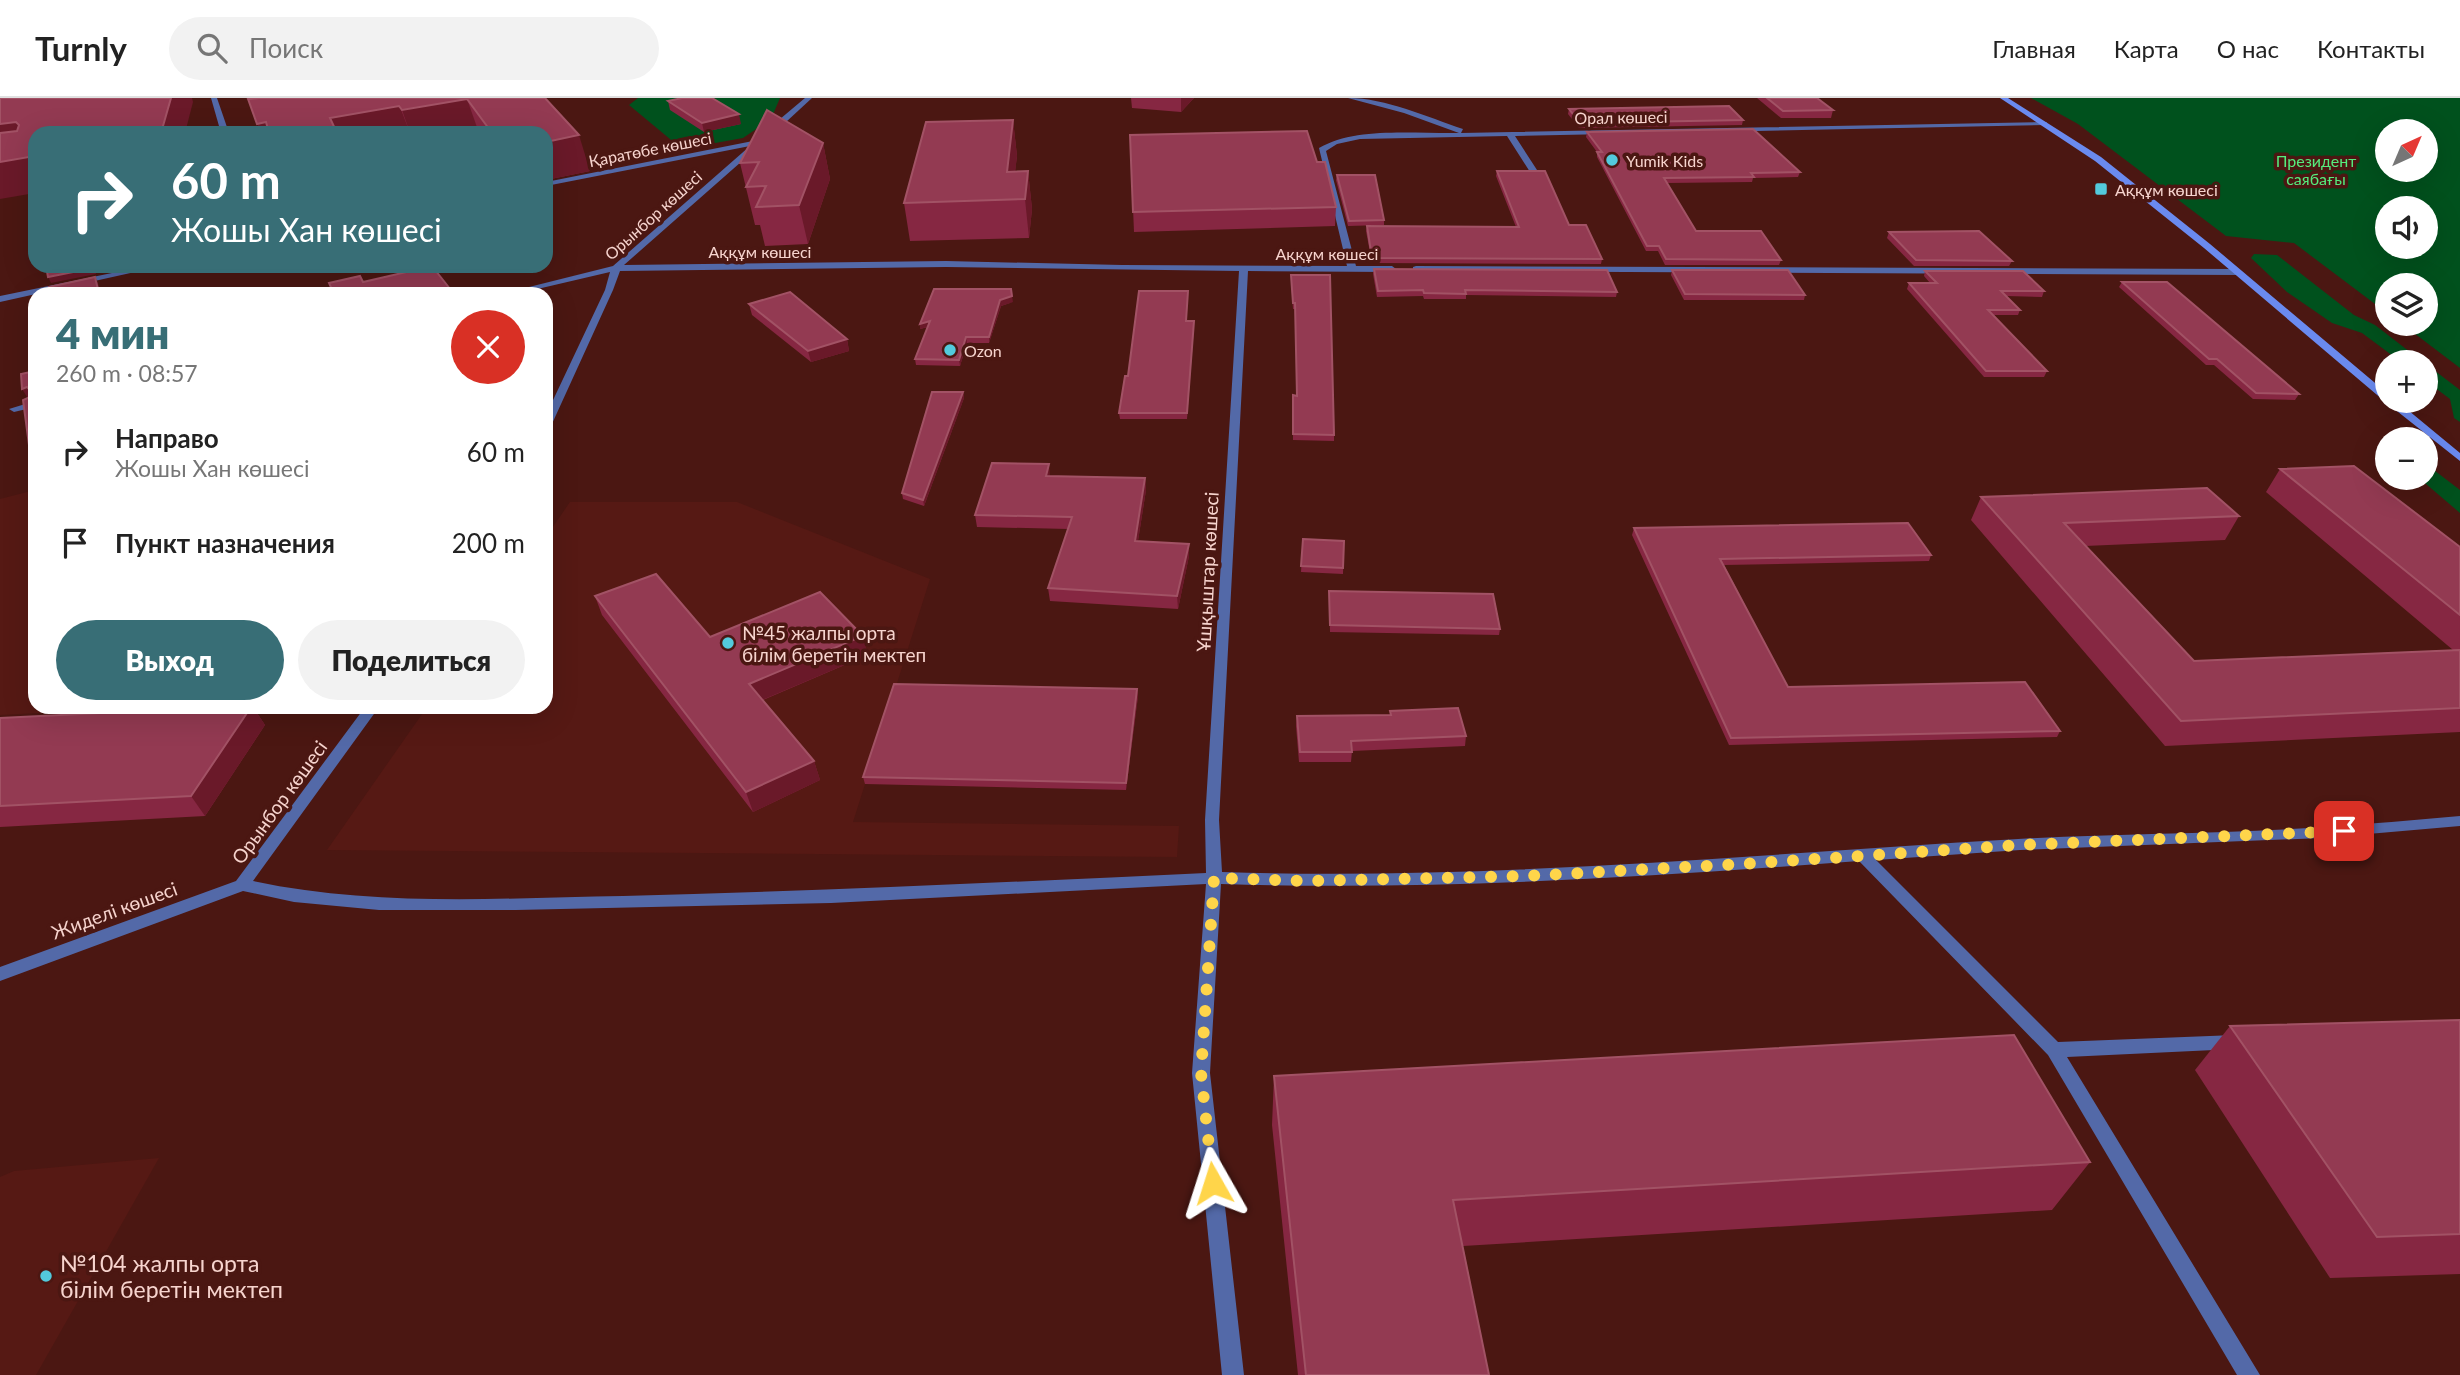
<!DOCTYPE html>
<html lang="ru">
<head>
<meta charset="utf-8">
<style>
  body { margin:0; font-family:Lato,sans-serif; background:#f2f2f2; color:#222; height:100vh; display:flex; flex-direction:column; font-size:26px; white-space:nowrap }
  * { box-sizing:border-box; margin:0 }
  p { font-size:23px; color:#767676 }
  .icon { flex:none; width:38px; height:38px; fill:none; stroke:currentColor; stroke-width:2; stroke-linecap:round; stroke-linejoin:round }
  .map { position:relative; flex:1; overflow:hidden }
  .side { position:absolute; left:28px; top:189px; width:525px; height:427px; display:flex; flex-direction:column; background:#fff; border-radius:21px; box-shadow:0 7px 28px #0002 }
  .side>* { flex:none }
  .top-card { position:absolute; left:28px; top:28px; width:525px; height:147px; border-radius:21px; box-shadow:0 7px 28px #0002; background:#386e76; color:#fff; overflow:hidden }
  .needle { width:46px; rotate:44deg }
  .buttons { position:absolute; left:2375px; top:21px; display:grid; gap:14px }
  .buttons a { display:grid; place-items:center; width:63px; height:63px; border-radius:50%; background:#fff; box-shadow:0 7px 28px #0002; font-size:35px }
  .pin { position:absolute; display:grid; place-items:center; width:60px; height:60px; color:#fff; margin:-30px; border-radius:14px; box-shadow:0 4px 10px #0006 }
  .me { position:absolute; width:77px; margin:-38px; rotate:354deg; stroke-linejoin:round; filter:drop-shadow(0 0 5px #0008) }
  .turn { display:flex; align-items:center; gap:24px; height:147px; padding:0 28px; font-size:32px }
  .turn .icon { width:91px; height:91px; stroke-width:2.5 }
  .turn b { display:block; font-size:49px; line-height:60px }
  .round { display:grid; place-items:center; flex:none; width:74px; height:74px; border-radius:37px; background:#f2f2f2 }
  .summary { display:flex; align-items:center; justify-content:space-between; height:119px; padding:0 28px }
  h1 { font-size:42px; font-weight:800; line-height:52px; color:#386e76 }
  .cta { display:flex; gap:14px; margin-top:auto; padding:14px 28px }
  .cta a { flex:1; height:80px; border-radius:42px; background:#386e76; color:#fff; font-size:28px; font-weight:800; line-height:80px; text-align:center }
  .cta a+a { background:#f2f2f2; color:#222 }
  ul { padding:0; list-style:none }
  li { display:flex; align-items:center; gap:21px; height:91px; padding:0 28px }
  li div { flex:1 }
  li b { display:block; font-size:26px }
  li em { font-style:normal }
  header { display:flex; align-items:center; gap:42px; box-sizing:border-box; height:98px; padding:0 35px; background:#fff; border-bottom:2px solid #e0e0e0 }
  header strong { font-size:33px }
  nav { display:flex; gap:38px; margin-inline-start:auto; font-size:24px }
  .search { width:490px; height:63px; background:#f2f2f2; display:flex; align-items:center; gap:18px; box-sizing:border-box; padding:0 24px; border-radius:38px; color:#767676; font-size:26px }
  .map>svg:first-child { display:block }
  .built { fill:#561914 }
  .green { fill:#00511d; fill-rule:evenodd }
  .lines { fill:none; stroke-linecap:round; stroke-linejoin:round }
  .street { fill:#5369a8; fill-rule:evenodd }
  .secondary { fill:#6a8aef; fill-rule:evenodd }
  .wall { fill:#862742 }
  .shaded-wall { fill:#6a1929 }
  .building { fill:#933a52; stroke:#a25265; stroke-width:2 }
  .route { stroke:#ffd54a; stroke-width:12; stroke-dasharray:0 21.6 }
  .poi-dot { fill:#53cadc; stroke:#4b1712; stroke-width:2.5 }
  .labels { text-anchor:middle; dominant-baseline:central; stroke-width:7; stroke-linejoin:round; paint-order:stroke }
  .far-street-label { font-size:16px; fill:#f7d4ce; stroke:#4b1712 }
  .far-poi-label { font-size:16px; fill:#f7d4ce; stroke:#4b1712; text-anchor:start }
  .far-park-label { font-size:16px; fill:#55ec7d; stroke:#4b1712 }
  .street-label { font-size:19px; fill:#f7d4ce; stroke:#4b1712 }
  .poi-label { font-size:19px; fill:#f7d4ce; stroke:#4b1712; text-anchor:start }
  .near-poi-label { font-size:23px; fill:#f7d4ce; stroke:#4b1712; text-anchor:start }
</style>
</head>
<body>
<header>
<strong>Turnly</strong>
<div class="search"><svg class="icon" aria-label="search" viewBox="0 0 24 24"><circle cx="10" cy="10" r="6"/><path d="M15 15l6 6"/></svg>Поиск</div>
<nav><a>Главная</a><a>Карта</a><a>О нас</a><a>Контакты</a></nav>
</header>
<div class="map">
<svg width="2460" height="1277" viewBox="0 0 2460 1277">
  <rect width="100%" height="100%" fill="#4b1712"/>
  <g class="built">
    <polygon points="35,392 35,609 155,609 0,617 0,401"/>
    <polygon points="570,404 737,404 930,481 853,724 1179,728 1177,759 327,752 427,609 546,609 546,439"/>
    <polygon points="159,1060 36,1277 0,1277 0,1079 14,1073"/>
  </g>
  <g class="green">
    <polygon points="638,0 780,0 771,21 743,40 682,51 629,7"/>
    <path d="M2031,0H2460V270L2402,226H2426V187H2387V215L2294,145L2226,138L2078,26ZM2426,33V72H2387V33ZM2426,110V149H2387V110Z"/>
    <polygon points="2254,156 2277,157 2354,217 2375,227 2423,264 2401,264 2362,235 2332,225 2287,194 2251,160"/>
    <polygon points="2426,266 2460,292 2460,324 2454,320 2450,301 2426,283"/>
    <polygon points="2426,366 2460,392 2460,415 2419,380 2426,380"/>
  </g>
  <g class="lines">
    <g class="street">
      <polygon points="211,0 217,0 229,35 221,35"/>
      <polygon points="805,0 812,0 773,36 767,36 767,32"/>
      <path d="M1348,0C1386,0 1427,19 1463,31L1461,35L2047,24L2045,27L1515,38L1537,72L1533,74H1530L1507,38L1360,41L1337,46L1326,53L1356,168H1392L1396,171L1392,174L1248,173L1219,722L1222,774C1488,783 1753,756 2018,741C2120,735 2222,736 2323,729C2369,726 2414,722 2460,718V728L2322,740L2020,752L1876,762L2058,944L2235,937L2241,939L2244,944L2241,949L2235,951L2067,959L2260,1277H2237L2048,957L1859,763C1647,779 1434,793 1221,786L1210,975L1244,1277H1222L1192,975L1206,786L831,805L516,812H379L294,804L243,793L0,883V869L236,783L365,609H379L253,783C374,809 500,800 623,798C818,793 1012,784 1206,775L1205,722L1239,173L946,169L620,173L613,192L551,328L546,331V317L605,192L610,174L516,196H501L613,168L750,48L546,88V84L758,42L762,44L758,49L624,167L946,163L1122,167L1347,168L1319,50C1356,28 1417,36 1459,35L1404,15Z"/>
      <polygon points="146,168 162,168 0,204 0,198"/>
      <polygon points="1416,168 2237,171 2241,174 2237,177 1413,173 1413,169"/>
      <polygon points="35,303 35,309 14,314 9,311"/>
    </g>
    <g class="secondary">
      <polygon points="2000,0 2008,0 2101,59 2210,146 2387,295 2387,303 2397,303 2460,355 2460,363 2383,302 2204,150 2095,63"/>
      <polygon points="278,27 281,31 226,35 230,33"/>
    </g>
  </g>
  <g class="wall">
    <polygon points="545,0 590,73 546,82 546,35 261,35 248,1"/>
    <polygon points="1131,0 1194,0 1181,14 1132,10"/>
    <polygon points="1757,0 1817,0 1833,12 1831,20 1781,20"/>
    <polygon points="668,3 741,26 704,34 670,12"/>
    <polygon points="1569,11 1743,22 1742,27 1579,30 1568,16"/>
    <polygon points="1013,22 1017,58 1015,73 1028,73 1032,111 1029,140 910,143 904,105"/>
    <polygon points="1587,34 1800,74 1798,79 1753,80 1752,84 1667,85 1696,133 1781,162 1779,167 1665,167 1658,153 1646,153 1597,59 1597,54 1586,39"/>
    <polygon points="1130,37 1336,109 1335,128 1134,134"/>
    <polygon points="823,45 830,81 808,146 765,148 760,127 755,127 740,65"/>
    <polygon points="1497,73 1569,127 1602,161 1601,166 1372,165 1366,133 1367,128 1516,129 1496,78"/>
    <polygon points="1337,77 1384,122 1384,127 1348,128 1336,82"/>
    <polygon points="1889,134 2012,163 2009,168 1914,168 1887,140"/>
    <polygon points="1374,171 1617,194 1616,199 1466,197 1466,201 1424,201 1423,198 1377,199 1373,176"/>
    <polygon points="1672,172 1805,197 1804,202 1684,202 1671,177"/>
    <polygon points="1925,173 2044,193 2042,199 2006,198 2020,212 2018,217 1994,217 2047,273 2044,279 1984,279 1907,191 1909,185 1930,185 1924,178"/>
    <polygon points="1291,183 1334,337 1334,343 1293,342 1293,297 1297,298 1295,211 1293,211"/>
    <polygon points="2122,184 2299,296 2295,302 2253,301 2214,267 2206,267 2119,189"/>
    <polygon points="1013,204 1001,208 989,245 967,245 960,268 916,267 915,261 928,229 920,231 920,226"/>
    <polygon points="749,206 847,241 849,253 811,264 752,217"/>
    <polygon points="1187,223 1194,223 1194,229 1187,321 1120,321 1119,315 1128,278"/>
    <polygon points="963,294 964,300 924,408 903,401 902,395"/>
    <polygon points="2280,371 2460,449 2460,634 2165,648 1971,422 1981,399 2239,418 2225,442 2085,448 2194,563 2453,552 2266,394"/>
    <polygon points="1050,378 1145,380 1146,392 1138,443 1189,446 1189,458 1178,511 1050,503 1048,490 1068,431 977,429 975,417"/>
    <polygon points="1634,430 1931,457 1929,463 1724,467 1788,589 2060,633 2057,639 1729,647 1632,437"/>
    <polygon points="1303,441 1344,443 1343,476 1301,474"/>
    <polygon points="1329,493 1500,531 1499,537 1330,534"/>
    <polygon points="595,498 710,539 868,557 763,602 814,663 820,682 753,714 602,517"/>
    <polygon points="1137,591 1138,598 1126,692 865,686 863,679"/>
    <polygon points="223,609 253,609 265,627 205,718 0,729 0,620"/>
    <polygon points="1390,613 1466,638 1465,648 1352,653 1351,664 1299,664 1296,628 1297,618 1390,617"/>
    <polygon points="2460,922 2460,1176 2330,1180 2195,972 2230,928"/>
    <polygon points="1274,978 2090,1064 2052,1112 1463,1148 1489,1277 1298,1277 1272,1027"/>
  </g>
  <g class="shaded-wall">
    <polygon points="171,0 192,0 193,4 185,35 161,35"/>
    <polygon points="247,0 472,0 400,9 410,35 336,35 267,27 270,35 261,35 257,26 259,26"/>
    <polygon points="1181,0 1194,0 1181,14"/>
    <polygon points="467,1 479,35 410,35 402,12"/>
    <polygon points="739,16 741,26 704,34 702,25"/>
    <polygon points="1013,22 1017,58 1012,102 1007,74"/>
    <polygon points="16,24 35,56 0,61 0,26"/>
    <polygon points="579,37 590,73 546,82 546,44"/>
    <polygon points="823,45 830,81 808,146 799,107"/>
    <polygon points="35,58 35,95 0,101 0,64"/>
    <polygon points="1028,73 1032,111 1029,140 1025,101"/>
    <polygon points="92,168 94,168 96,176 51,185 48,179"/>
    <polygon points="95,179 98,185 101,196 99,196"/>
    <polygon points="1012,198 1013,204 1001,208 989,245 989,239 1000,202"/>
    <polygon points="930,223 931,228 920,231 920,226"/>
    <polygon points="966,239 967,245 960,268 959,262"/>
    <polygon points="847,241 849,253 811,264 808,253"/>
    <polygon points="27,289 34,300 29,302 22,291"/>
    <polygon points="963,294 964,300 924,408 923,402"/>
    <polygon points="35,346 35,357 29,347"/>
    <polygon points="1049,366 1050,378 1046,378"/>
    <polygon points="1145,380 1146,392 1136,455 1135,443"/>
    <polygon points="1189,446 1189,458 1178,511 1177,498"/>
    <polygon points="863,538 868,557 755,605 749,586"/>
    <polygon points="1137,591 1138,598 1126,692 1126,685"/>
    <polygon points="251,609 253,609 265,627 205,718 191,698"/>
    <polygon points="814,663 820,682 753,714 746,694"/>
  </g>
  <g class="building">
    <polygon points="0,0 171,0 161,35 35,35 35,58 0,64 0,35 17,33 19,27 16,24 0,26"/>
    <polygon points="259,0 545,0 579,37 546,44 546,35 492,35 467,1 402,12 399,8 330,20 337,35 269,35 266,24 257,26 248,1"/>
    <polygon points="682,0 712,0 739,16 702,25 668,3"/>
    <polygon points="1767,0 1817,0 1833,12 1783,13"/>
    <polygon points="1729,8 1743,22 1580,25 1569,11"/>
    <polygon points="767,12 823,45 799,107 756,109 766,88 746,89 759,64 740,65"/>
    <polygon points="1013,22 1007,74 1028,73 1025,101 904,105 926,24"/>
    <polygon points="1753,31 1800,74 1751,75 1754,79 1664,80 1696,133 1761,133 1781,162 1666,161 1659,148 1647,148 1597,54 1602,54 1587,34"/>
    <polygon points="1307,33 1317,64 1325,64 1336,109 1133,114 1130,37"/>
    <polygon points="1497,73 1545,73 1569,127 1586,127 1602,161 1372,160 1367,128 1519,129"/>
    <polygon points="1337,77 1375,77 1384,122 1349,123"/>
    <polygon points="1979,133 2012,163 1916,162 1889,134"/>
    <polygon points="46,168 92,168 93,170 48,179"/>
    <polygon points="432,168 454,196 334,196 329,185 360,178 363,184"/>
    <polygon points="1374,171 1607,172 1617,194 1465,192 1466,196 1424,195 1423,192 1378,193"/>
    <polygon points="1672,172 1788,172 1805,197 1685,196"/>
    <polygon points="1925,173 2023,173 2044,193 2001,193 2020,212 1988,212 2047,273 1986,273 1909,185 1937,185"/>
    <polygon points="1291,177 1330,177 1334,337 1293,336 1293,297 1297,298 1295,205 1293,205"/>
    <polygon points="95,179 99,196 51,196 49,189"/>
    <polygon points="2122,184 2167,184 2299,296 2256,295 2217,261 2209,261"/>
    <polygon points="934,191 1011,191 1012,198 1000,202 989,239 966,239 959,262 915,261 930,223 920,226"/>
    <polygon points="1139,193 1188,193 1186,223 1194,223 1187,315 1119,315 1125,278 1128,278"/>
    <polygon points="790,194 847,241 808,253 749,206"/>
    <polygon points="35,273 35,346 29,347 23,302 30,299 30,292 27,289 22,291 21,276"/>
    <polygon points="932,294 963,294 923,402 902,395"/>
    <polygon points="992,365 1049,366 1046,378 1145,380 1135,443 1189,446 1177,498 1048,490 1072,419 975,417"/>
    <polygon points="2354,368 2460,449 2460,517 2280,371"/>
    <polygon points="2207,390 2239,418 2064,425 2194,563 2460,552 2460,610 2181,623 1981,399"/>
    <polygon points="1908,425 1931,457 1720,461 1788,589 2025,584 2060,633 1731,640 1634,430"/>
    <polygon points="1303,441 1344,443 1343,470 1301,468"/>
    <polygon points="656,476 710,539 820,494 863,538 749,586 814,663 746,694 595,498"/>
    <polygon points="1329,493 1493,496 1500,531 1330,527"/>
    <polygon points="894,586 1137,591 1126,685 863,679"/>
    <polygon points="223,609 251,609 191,698 0,708 0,620"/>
    <polygon points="1458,610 1466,638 1351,643 1352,654 1300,654 1297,618 1391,617 1390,613"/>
    <polygon points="2460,922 2460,1136 2377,1139 2230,928"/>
    <polygon points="2014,937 2090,1064 1453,1102 1489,1277 1306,1277 1274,978"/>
  </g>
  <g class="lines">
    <polyline class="route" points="1213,1085 1201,975 1214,780 1305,783 1527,778 1758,765 2020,747 2344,733"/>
  </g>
  <g class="poi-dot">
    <circle cx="1612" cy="62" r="7"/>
    <rect x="2094" y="84" width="14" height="14" rx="3.5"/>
    <circle cx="950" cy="252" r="7"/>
    <circle cx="728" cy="545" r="7"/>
    <circle cx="46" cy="1178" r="7"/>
  </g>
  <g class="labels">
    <g class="far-street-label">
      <text transform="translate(1621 19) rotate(-1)">Орал көшесі</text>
      <text transform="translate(650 51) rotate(-11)">Қаратөбе көшесі</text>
      <text transform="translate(653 117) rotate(-42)">Орынбор көшесі</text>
      <text x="760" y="153">Аққұм көшесі</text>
      <text x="1327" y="155">Аққұм көшесі</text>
    </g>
    <g class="far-poi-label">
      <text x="1626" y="62">Yumik Kids</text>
      <text x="2115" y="91">Аққұм көшесі</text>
      <text x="964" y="252">Ozon</text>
    </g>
    <g class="far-park-label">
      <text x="2316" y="62">Президент<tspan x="2316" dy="18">саябағы</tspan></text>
    </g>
    <g class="street-label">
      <text transform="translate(1207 474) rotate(-87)">Ұшқыштар көшесі</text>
      <text transform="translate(279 704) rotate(-54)">Орынбор көшесі</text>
      <text transform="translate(114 812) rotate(-20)">Жиделі көшесі</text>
    </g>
    <g class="poi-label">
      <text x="742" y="534">№45 жалпы орта<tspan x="742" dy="22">білім беретін мектеп</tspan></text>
    </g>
    <g class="near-poi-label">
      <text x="60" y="1165">№104 жалпы орта<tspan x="60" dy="26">білім беретін мектеп</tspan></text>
    </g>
  </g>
</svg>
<div class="buttons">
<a><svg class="needle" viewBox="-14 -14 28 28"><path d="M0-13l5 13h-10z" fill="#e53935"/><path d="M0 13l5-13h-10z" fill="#767676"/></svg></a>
<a><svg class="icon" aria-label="sound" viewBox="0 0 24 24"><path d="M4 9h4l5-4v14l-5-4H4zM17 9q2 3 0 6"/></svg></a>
<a><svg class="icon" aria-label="layers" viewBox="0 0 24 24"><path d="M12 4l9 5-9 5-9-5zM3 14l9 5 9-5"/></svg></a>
<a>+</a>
<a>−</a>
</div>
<div class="pin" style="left:2344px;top:733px;background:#d93025"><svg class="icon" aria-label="arrive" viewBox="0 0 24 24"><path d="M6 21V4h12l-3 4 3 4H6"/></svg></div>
<svg class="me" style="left:1213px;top:1085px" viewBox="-20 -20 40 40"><path d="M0-17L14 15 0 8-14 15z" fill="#ffd54a" stroke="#fff" stroke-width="4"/></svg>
<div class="top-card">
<div class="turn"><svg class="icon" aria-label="right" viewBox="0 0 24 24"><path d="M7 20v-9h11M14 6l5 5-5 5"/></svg><div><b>60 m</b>Жошы Хан көшесі</div></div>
</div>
<section class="side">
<div class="summary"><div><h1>4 мин</h1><p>260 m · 08:57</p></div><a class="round" style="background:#d93025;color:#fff"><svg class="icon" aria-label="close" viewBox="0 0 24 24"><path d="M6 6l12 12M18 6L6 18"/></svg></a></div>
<ul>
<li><svg class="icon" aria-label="right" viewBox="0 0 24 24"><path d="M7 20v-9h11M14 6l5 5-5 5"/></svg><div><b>Направо</b><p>Жошы Хан көшесі</p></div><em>60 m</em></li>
<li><svg class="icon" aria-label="arrive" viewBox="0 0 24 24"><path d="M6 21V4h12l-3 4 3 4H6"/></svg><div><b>Пункт назначения</b></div><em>200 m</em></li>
</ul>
<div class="cta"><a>Выход</a><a>Поделиться</a></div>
</section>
</div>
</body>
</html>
